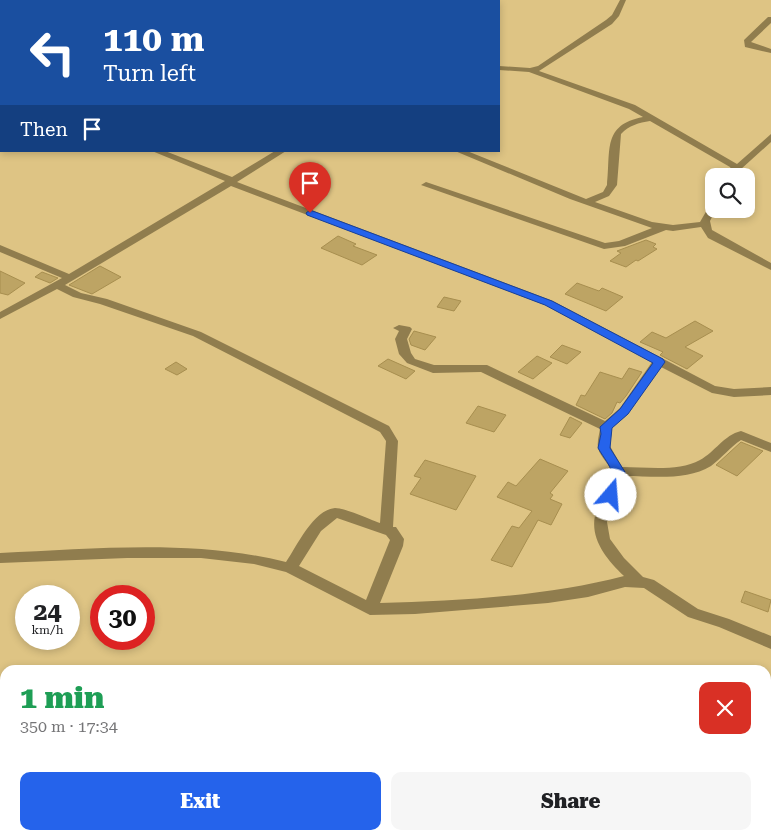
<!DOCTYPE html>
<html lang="en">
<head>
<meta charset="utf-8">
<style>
  body { margin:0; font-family:"Roboto Serif",serif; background:#f6f6f6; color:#202124; height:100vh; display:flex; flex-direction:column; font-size:19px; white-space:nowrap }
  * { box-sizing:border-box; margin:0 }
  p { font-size:16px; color:#757577 }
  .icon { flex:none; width:28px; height:28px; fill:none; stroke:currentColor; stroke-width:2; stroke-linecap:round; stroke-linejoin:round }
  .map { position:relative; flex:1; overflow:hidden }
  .details { position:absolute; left:0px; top:665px; width:771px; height:175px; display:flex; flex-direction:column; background:#fff; border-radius:15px 15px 0 0; box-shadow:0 2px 8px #0003 }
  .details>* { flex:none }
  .banner { position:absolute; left:0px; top:0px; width:500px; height:152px; box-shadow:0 2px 8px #0003; background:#1a4fa0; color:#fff; overflow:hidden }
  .fabs { position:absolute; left:705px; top:168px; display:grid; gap:10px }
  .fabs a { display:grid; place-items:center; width:50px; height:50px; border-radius:10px; background:#fff; box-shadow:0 2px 8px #0003; font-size:25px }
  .speed { position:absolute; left:15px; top:585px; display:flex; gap:10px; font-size:25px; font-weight:700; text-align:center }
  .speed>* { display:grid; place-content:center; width:65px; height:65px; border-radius:50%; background:#fff; box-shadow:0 2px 8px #0003; line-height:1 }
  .speed small { font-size:12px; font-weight:400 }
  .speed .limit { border:8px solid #d22; background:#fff; color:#111 }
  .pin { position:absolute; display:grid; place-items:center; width:42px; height:42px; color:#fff; margin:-51px -21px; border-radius:50% 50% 50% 0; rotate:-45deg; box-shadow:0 0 5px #0007 }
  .pin .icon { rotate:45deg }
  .me { position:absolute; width:55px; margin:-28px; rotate:18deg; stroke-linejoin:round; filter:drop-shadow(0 0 4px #0008) }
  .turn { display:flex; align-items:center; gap:18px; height:105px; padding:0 20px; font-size:22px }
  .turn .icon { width:65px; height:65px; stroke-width:2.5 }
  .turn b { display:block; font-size:35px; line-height:42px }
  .then { display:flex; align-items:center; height:48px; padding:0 20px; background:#0003; gap:10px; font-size:19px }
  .round { display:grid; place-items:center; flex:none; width:52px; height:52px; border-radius:10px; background:#f6f6f6 }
  .head { display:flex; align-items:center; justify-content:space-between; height:85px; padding:0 20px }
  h1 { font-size:30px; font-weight:800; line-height:38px; color:#1e9e55 }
  .primary-button { display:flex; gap:10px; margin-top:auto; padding:10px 20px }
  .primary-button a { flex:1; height:58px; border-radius:10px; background:#2563eb; color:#fff; font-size:20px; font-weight:800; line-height:58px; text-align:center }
  .primary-button a+a { background:#f6f6f6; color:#202124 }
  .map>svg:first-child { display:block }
  .building { fill:#bda464; stroke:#a78e4f }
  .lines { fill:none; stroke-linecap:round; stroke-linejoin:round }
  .path { stroke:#a18d5a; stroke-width:1; stroke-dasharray:0.5 2.5; stroke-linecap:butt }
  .minor { fill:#907d4e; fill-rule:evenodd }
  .route { fill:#2563eb; stroke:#184099 }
</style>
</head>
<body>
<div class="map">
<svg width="771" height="840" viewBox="0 0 771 840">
  <rect width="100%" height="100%" fill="#dec484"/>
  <g class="building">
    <polygon points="338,236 356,244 353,246 377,255 362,265 321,248"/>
    <polygon points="646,240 656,244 653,247 657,249 638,261 636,260 626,267 610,261 621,253 617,251"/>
    <polygon points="100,266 121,277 92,294 69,285"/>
    <polygon points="0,271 25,283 8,295 0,293"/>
    <polygon points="42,272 58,278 50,283 35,277"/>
    <polygon points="577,283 599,291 602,288 623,297 606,311 565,294"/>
    <polygon points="444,297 461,301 454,311 437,307"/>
    <polygon points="695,321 713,331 685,347 703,356 687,369 660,355 663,352 640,342 652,332 666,338"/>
    <polygon points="414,331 436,337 425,350 411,345 409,339"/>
    <polygon points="562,345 581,352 567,364 550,357"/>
    <polygon points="537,356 552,363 533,379 518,372"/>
    <polygon points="388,359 415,371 406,379 378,366"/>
    <polygon points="176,362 187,369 177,375 165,369"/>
    <polygon points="629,368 642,372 626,396 620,403 617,402 612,413 605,419 576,405 581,395 585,396 600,372 622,379"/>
    <polygon points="478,406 506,415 494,432 466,423"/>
    <polygon points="570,417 582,423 570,438 560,435"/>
    <polygon points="741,442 763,451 737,476 716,465"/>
    <polygon points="540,459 568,471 550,493 553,495 550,499 562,504 551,525 538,520 512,567 491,560 512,526 519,528 532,511 497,497 508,482 516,486"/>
    <polygon points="425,460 476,476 456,510 410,494 421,478 414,476"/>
    <polygon points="745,591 771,600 768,612 741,602"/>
  </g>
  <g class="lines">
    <g class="path">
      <polyline points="109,0 112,1"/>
      <polyline points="246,0 248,1"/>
    </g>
    <g class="minor">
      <path d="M620,0H626L619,16L612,24L539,71L635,105L737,164L771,134V142L740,170L737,176H729L731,169L730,167L650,121C639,123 629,125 621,134L617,185L609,196L595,202L652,222L673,225L700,222L711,203L714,202V209H716L710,221L712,230L771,263V270L708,238L701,227L673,231L666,230L625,246L604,249L421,185L426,182L429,183L605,243L619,241L652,228L570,199L455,151H467L586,199L603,192L607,185C611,150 602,125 643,117L629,109L529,72L499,70V66L530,68L538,66L606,20L612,15Z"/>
      <polygon points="768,17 771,17 771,23 751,42 771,49 771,53 745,47 744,40"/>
      <polygon points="0,120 1,121 1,126 0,126"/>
      <path d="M152,151H165L232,177L275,151H286L237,182L553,301L715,386L734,389L771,387V395L734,397L712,393L661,367L628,414L612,428L610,446L622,467C646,467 678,472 700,460C715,452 724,435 741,431L771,443V452L741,440C730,447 722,458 711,466C687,481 652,476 625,476L607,522L610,539L624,558L643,577L654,580L698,609L729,619L771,636V649L719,627L688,617L644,588L625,587L588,597L548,603L415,614L370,615L286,572L254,564L201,558H127L0,563V553C95,549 193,539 286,562C297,546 313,510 335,508C345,508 369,519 380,523L386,441L380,432L193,336L100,304L73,297L57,289L0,319V312L62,278L0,252V245L69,274L225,181ZM231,186L545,305L652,362L620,408L605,421L487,365H434L415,359L411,353L407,339L412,329L410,327L399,325L393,328L399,331L395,339L399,354L407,363L433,373L481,372L600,429C599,435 597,442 598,448C600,458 615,468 612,479C610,488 602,497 598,506C586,534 604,557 624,576C548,596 459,601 380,603L403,546L404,539L396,527H393L398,441L389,426L201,332L107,299L81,293L65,285ZM337,518L386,535L390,540L366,600L299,566L321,531Z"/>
    </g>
  </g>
  <path class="route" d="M310,210L552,301L663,359L665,362L628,414L612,428L610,448L625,472V478L615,498H607L605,495C617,470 612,471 598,448L601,434L600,427L620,409L653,363L545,305L307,215L306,213Z"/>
</svg>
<div class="fabs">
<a><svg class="icon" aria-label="search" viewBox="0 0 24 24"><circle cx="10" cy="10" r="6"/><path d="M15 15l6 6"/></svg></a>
</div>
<div class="speed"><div>24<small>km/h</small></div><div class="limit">30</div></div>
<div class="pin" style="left:310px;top:213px;background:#d93025"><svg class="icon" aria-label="arrive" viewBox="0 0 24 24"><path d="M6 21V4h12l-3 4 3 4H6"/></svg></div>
<svg class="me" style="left:611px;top:495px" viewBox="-20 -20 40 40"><circle r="19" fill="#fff"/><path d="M0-13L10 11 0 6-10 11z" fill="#2563eb"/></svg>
<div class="banner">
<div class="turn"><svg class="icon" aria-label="left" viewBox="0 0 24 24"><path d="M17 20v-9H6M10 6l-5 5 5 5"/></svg><div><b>110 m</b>Turn left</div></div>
<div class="then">Then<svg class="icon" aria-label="arrive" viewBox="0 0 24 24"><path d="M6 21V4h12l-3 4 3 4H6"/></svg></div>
</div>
<section class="details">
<div class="head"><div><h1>1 min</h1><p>350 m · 17:34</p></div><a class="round" style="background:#d93025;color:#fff"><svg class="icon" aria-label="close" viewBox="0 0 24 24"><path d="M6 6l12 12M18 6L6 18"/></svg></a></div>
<div class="primary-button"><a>Exit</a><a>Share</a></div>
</section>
</div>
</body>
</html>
